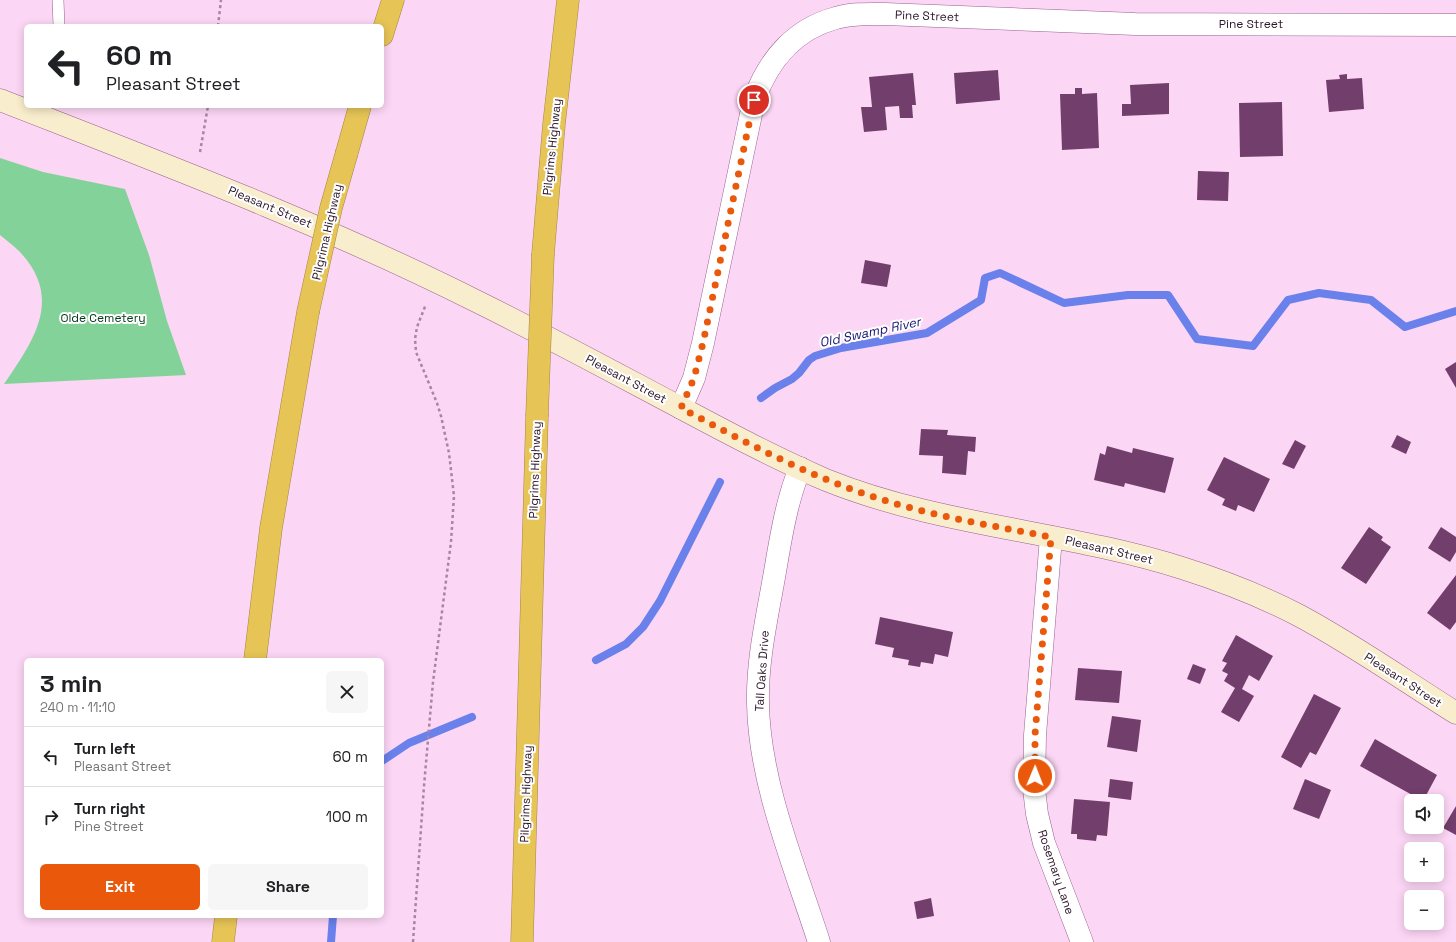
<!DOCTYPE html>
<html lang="en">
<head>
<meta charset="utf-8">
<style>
  body { margin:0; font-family:"Space Grotesk",sans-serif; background:#f6f6f6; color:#202124; height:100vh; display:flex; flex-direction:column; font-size:15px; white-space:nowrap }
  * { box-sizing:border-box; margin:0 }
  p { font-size:13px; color:#757577 }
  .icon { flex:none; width:22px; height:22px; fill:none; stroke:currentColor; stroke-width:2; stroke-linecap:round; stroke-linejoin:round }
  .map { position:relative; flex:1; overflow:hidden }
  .details { position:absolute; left:24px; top:658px; width:360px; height:260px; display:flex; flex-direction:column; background:#fff; border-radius:6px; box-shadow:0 2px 10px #0003 }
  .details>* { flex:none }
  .guide { position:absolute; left:24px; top:24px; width:360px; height:84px; border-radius:6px; box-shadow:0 2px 10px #0003; background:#fff; color:#202124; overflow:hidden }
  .fabs { position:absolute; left:1404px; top:794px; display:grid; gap:8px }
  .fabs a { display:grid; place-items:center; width:40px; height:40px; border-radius:6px; background:#fff; box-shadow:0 2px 10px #0003; font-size:20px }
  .pin { position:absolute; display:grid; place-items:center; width:34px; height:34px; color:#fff; margin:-17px; border:2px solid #fff; border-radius:50%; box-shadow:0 1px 4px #0007 }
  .me { position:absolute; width:44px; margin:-22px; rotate:1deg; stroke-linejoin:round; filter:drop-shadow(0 0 3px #0008) }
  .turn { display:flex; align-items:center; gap:14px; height:84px; padding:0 16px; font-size:18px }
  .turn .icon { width:52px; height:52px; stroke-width:2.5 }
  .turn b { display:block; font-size:28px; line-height:34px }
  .round { display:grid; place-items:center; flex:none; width:42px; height:42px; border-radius:6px; background:#f6f6f6 }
  .summary { display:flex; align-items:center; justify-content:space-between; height:68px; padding:0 16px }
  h1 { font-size:24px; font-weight:700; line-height:30px }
  .action { display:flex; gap:8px; margin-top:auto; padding:8px 16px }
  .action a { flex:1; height:46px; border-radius:6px; background:#ea580c; color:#fff; font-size:16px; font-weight:700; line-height:46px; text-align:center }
  .action a+a { background:#f6f6f6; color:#202124 }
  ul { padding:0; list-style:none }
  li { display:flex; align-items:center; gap:12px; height:60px; padding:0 16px; border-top:1px solid #e0e0e0 }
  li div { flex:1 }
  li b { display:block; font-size:15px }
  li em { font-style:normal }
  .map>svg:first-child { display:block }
  .green { fill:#83d299 }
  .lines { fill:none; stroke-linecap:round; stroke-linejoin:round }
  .stream { stroke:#6a80ea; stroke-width:8 }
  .building { fill:#723e6b }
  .service-casing { stroke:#986190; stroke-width:12 }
  .minor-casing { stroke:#986190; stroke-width:23 }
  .secondary-casing { stroke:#986190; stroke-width:23 }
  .motorway-casing { stroke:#a58747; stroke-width:23 }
  .path { stroke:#a686a0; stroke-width:2.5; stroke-dasharray:3 3; stroke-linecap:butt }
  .service { stroke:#fff; stroke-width:11 }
  .minor { stroke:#fff; stroke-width:22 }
  .secondary { stroke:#f8edcc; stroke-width:22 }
  .motorway { stroke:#e6c456; stroke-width:22 }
  .motorway-bridge-casing { stroke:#a58747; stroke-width:23; stroke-linecap:butt }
  .motorway-bridge { stroke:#e6c456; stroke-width:22 }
  .route { stroke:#ea580c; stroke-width:7; stroke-dasharray:0 12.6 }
  .labels { text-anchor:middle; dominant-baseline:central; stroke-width:4; stroke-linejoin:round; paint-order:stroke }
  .street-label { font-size:12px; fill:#2d172a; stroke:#fff }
  .park-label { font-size:12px; fill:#03381a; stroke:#fff }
  .water-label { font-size:13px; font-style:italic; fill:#171573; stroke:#fff }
</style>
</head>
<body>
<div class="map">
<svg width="1456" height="942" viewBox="0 0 1456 942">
  <rect width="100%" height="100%" fill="#fcd6f5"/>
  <path class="green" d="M0,158L43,172L125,189L149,255L167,321L186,375L4,384C34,340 64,298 19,251C13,245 6,240 0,235Z"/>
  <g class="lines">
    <g class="stream">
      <polyline points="761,398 775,388 792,379 799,373 809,360 815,356 841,348 927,333 981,300 985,278 1000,273 1064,303 1128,295 1168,295 1197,339 1253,346 1288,300 1319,293 1371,300 1405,327 1456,311"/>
      <polyline points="596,660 626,644 643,627 660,601 720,482"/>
      <polyline points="382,761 409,743 472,717"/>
      <polyline points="331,942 333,916"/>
    </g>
  </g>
  <g class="building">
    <polygon points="998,70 1000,100 956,104 954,73"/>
    <polygon points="913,73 916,105 912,105 913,118 900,118 899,106 885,107 887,130 864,132 861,107 872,107 869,77"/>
    <polygon points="1347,74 1347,79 1362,78 1364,109 1329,112 1326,80 1340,79 1339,75"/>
    <polygon points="1169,83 1169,114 1122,116 1122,104 1131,104 1130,85"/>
    <polygon points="1075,88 1082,88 1082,94 1097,93 1099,148 1062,150 1060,94 1075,94"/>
    <polygon points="1282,102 1283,156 1240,157 1239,103"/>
    <polygon points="1198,171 1229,172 1228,201 1197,200"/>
    <polygon points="865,260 891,265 887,287 861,283"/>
    <polygon points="1456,362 1456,388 1445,369"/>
    <polygon points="921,429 948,430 947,435 976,437 975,452 968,451 966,475 942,473 943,456 919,455"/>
    <polygon points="1397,435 1411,442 1406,454 1391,447"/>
    <polygon points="1295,440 1306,446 1294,469 1282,464"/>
    <polygon points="1107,446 1132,453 1133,448 1174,458 1165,493 1125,483 1124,487 1094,480 1100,453 1105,455"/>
    <polygon points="1224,457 1270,479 1254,512 1238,505 1236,511 1222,505 1225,499 1207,490"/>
    <polygon points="1369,527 1383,537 1381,540 1391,547 1366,584 1341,568"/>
    <polygon points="1441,527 1456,537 1456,552 1450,562 1428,548"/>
    <polygon points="1456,575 1456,622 1450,630 1427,613"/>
    <polygon points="880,617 953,632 948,657 935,654 933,664 921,662 920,667 908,665 909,660 892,657 894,648 875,644"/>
    <polygon points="1236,635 1273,656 1259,681 1249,675 1242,689 1254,696 1239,722 1221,712 1235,688 1224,681 1228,674 1222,671 1227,663 1222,661"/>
    <polygon points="1193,664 1206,669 1200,684 1187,679"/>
    <polygon points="1078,668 1122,671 1119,703 1075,700"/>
    <polygon points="1314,694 1341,708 1316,755 1310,752 1301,768 1281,757"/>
    <polygon points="1112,716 1141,720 1137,752 1107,747"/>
    <polygon points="1375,739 1437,775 1423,801 1360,766"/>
    <polygon points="1110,779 1133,782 1131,800 1108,797"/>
    <polygon points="1305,779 1331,790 1319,819 1293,809"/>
    <polygon points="1074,799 1110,802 1107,836 1097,835 1096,841 1077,839 1077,834 1071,834"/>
    <polygon points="1456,806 1456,835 1443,828"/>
    <polygon points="931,898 934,916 917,919 914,902"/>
  </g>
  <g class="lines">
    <g class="service-casing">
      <polyline id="service" points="58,0 59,26"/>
    </g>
    <g class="minor-casing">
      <g id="minor">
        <path d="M681,408L694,378L703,343L754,100C768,61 794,29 836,18C852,13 869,14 885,14L1135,24L1456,25"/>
        <path d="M800,468C785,505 780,544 773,583C766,622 757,663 758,703C759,782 795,867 819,942"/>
        <polyline points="1051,537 1035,735 1034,789 1037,814 1044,843 1082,942"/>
      </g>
    </g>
    <g class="secondary-casing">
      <path id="secondary" d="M0,100C161,163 323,224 478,302C547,336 615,373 683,409C730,434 777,459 826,480C940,526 1065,531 1182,568C1223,581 1262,596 1300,616C1354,645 1405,681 1456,713"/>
    </g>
    <g class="motorway-casing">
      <g id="motorway">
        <polyline points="382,35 393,0"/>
        <polyline points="347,152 360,106"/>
        <polyline points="543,254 554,124 568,0"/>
        <polyline points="255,660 271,528 308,312"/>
        <polyline points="223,942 226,916"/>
        <polyline points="522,942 537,416"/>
      </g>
    </g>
    <g class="path">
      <polyline points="218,26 221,0"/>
      <polyline points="200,152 208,106"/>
      <polyline points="413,942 424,786 433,682 451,542 454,496 449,453 441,416 437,403 416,352 415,339 417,327 426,304"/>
    </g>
    <use href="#service" class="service"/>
    <use href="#minor" class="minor"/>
    <use href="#secondary" class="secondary"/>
    <use href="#motorway" class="motorway"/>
    <g class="motorway-bridge-casing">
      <g id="motorway-bridge">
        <polyline points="308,312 331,208 347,152"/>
        <polyline points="537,416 543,254"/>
      </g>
    </g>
    <use href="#motorway-bridge" class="motorway-bridge"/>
  </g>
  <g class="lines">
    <path class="route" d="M754,100L703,343L694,378L681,408C745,442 808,476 877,498C933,516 993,526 1051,537L1035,735V776"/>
  </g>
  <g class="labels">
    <g class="street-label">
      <text transform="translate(927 16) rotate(2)">Pine Street</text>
      <text x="1251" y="24">Pine Street</text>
      <text transform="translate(552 147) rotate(-84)">Pilgrims Highway</text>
      <text transform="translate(270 207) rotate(23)">Pleasant Street</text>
      <text transform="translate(327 232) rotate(-77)">Pilgrima Highway</text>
      <text transform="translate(626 379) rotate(28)">Pleasant Street</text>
      <text transform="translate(535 470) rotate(-88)">Pilgrims Highway</text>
      <text transform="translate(1109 550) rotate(13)">Pleasant Street</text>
      <text transform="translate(762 671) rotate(-86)">Tall Oaks Drive</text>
      <text transform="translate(1403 680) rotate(33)">Pleasant Street</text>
      <text transform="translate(526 794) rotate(-88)">Pilgrims Highway</text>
      <text transform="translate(1056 872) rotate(71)">Rosemary Lane</text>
    </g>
    <g class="park-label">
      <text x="103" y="318">Olde Cemetery</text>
    </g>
    <g class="water-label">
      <text transform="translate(870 332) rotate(-12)">Old Swamp River</text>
    </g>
  </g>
</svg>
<div class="fabs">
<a><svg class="icon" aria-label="sound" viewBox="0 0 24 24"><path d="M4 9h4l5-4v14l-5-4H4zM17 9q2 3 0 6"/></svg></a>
<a>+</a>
<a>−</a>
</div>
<div class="pin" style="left:754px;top:100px;background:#d93025"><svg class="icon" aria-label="arrive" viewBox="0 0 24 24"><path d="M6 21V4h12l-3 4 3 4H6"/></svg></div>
<svg class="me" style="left:1035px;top:776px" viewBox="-20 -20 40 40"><circle r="17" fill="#ea580c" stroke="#fff" stroke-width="3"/><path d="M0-11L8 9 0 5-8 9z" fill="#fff"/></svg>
<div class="guide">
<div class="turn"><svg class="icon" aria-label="left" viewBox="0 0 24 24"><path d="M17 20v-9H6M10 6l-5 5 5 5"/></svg><div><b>60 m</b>Pleasant Street</div></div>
</div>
<section class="details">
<div class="summary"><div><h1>3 min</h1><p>240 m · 11:10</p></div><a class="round"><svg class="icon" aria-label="close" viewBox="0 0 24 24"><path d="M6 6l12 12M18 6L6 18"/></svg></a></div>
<ul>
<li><svg class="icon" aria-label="left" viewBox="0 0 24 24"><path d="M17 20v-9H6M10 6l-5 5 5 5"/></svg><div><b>Turn left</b><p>Pleasant Street</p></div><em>60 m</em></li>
<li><svg class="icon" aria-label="right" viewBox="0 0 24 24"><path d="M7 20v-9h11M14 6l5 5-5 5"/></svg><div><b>Turn right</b><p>Pine Street</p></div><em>100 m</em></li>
</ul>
<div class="action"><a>Exit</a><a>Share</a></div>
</section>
</div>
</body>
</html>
